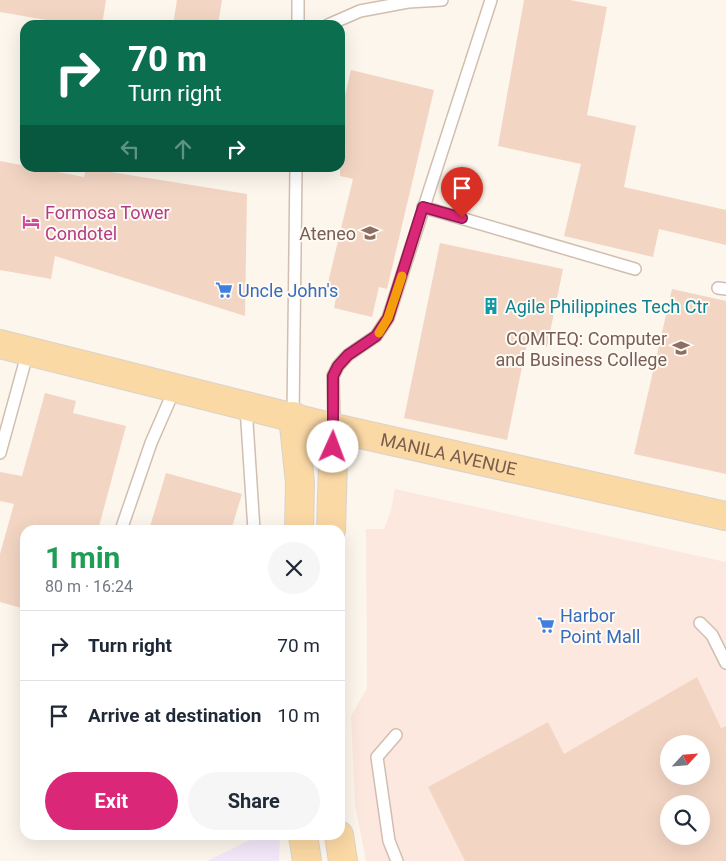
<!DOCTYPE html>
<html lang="en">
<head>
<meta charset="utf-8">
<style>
  body { margin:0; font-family:Roboto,sans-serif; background:#f6f6f7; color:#1f2937; height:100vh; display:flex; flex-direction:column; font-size:19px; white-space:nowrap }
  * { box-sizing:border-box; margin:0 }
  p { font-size:16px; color:#747a83 }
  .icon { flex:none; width:28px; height:28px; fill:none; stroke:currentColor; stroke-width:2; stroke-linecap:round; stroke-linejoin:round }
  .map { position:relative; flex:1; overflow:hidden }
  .drawer { position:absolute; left:20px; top:525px; width:325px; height:315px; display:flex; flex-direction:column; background:#fff; border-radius:15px; box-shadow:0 5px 20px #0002 }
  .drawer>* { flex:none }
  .top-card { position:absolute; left:20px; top:20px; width:325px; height:152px; border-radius:15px; box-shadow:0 5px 20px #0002; background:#0b6e4f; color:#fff; overflow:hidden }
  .needle { width:32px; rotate:64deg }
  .controls { position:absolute; left:660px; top:735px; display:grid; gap:10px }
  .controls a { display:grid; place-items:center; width:50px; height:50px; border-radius:50%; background:#fff; box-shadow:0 5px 20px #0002; font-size:25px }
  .pin { position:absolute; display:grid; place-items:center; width:42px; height:42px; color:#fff; margin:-51px -21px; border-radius:50% 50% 50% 0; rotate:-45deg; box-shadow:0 0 5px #0007 }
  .pin .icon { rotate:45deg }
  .me { position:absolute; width:55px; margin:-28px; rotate:2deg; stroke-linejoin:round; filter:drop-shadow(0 0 4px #0008) }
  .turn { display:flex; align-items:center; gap:18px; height:105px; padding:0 25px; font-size:22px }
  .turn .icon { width:65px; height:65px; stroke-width:2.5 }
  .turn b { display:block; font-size:35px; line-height:42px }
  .lanes { display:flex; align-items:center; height:48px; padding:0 25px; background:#0003; justify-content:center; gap:25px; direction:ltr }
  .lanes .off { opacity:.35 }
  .round { display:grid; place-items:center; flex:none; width:52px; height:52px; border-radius:26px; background:#f6f6f7 }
  .summary { display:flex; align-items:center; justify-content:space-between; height:85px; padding:0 25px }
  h1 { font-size:30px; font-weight:700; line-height:38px; color:#1e9e55 }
  .cta { display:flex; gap:10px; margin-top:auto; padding:10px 25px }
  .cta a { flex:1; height:58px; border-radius:30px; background:#db2777; color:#fff; font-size:20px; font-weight:700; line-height:58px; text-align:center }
  .cta a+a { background:#f6f6f7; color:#1f2937 }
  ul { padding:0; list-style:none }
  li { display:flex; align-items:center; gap:15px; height:70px; padding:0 25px; border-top:1px solid #e0e1e3 }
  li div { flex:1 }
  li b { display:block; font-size:19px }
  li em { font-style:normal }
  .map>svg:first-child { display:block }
  .commercial { fill:#fde8e0; fill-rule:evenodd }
  .education { fill:#f3e8fa }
  .building { fill:#f3d5c3; fill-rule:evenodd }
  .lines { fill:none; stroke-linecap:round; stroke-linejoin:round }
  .service-casing { stroke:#d1beb0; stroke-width:14 }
  .primary-casing { stroke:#dad1cd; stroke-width:30 }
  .service { stroke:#fff; stroke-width:11 }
  .primary { stroke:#fbd9a5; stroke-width:28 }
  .route-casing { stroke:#8e194d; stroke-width:12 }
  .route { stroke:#db2777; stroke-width:9 }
  .slow { stroke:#f59e0b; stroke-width:9 }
  .labels { text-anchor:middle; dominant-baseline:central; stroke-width:4; stroke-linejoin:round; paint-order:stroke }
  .hotel-label { font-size:18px; fill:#b23c85; stroke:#fffaf3; text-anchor:start }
  .education-label { font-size:18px; fill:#785e54; stroke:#fffaf3; text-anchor:end }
  .shop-label { font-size:18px; fill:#366cbe; stroke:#fffaf3; text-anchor:start }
  .culture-label { font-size:18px; fill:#0d838f; stroke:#fffaf3; text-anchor:start }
  .street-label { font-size:18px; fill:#7a5c4d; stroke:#fffaf3 }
</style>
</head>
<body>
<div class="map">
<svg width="726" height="861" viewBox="0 0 726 861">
  <rect width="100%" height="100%" fill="#fdf6ec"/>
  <path class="commercial" d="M395,489L726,562V861H366L355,805L351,716L367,688L366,529H384L391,510ZM669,744H701V776H669ZM669,804H701V836H669Z"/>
  <polygon class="education" points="260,835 280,835 279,861 207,861"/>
  <g class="building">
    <polygon points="0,0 106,0 102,25 75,25 0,12"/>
    <polygon points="177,0 222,0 218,25 173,25"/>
    <polygon points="524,0 570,0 607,7 587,115 636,126 624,187 726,210 726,245 659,229 653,257 564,236 581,164 498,146"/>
    <polygon points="351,70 434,90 387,289 379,287 372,317 334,308 336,298 325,295 353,179 340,176 340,117"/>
    <polygon points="0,161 84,177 86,168 247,194 245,316 55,256 51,279 0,270"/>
    <polygon points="440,243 563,269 547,347 527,343 507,440 404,418"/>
    <polygon points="672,289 726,301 726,474 634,454"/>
    <polygon points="45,393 76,401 73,413 126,426 98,530 25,530 25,609 0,602 0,554 14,504 0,501 0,472 22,476"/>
    <polygon points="166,473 242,494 231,530 149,530"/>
    <path d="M697,677L721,728L726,726V861H465L428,787L548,722L564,754ZM669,744H701V776H669ZM669,804H701V836H669Z"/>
  </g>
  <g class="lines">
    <g class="service-casing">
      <g id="service">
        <polyline points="298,25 298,0"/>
        <polyline points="328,25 360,11 408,2 442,0"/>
        <polyline points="423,207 635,269"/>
        <polyline points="718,288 726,289"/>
        <polyline points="246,407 254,530"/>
        <polyline points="293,416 296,168"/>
        <polyline points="334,428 333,376 338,366 348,355 376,336 388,318 491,0"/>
        <polyline points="0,453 28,351"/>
        <polyline points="121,530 151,443 175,388"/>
        <polyline points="700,623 712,635 726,663"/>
        <polyline points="396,735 377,757 389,841 397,861"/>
      </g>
    </g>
    <g class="primary-casing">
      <g id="primary">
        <path id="s1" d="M0,344L334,428L726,516"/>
        <polyline points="293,416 300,483 299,530"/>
        <polyline points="331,530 334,428"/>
        <polyline points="303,835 307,861"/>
        <polyline points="339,835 343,861"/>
      </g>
    </g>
    <use href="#service" class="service"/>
    <use href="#primary" class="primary"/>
  </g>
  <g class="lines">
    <g class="route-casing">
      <polyline id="route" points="333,447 333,376 338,366 348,355 376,336 388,318 423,207 462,218"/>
    </g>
    <use href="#route" class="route"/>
    <polyline class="slow" points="379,333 388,318 402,276"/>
  </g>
  <defs>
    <g id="hotel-bare" transform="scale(1.35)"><path d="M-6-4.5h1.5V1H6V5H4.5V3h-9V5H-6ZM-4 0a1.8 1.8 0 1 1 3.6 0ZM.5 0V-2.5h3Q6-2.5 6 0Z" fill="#d1479c" stroke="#fffaf3" stroke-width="2.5" paint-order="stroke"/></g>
    <g id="school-bare" transform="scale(1.35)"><path d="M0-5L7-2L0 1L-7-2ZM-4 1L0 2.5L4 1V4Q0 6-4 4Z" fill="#8d6e63" stroke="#fffaf3" stroke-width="2.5" paint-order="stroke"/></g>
    <g id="supermarket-bare" transform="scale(1.35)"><path d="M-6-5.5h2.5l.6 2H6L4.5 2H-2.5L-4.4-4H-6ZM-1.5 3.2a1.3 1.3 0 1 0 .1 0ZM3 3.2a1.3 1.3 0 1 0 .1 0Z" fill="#3f7fe0" stroke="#fffaf3" stroke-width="2.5" paint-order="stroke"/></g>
    <g id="building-bare" transform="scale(1.35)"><path d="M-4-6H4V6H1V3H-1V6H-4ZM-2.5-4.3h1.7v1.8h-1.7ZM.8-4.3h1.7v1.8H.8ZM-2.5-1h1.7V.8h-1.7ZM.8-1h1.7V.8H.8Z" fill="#0f9aa8" stroke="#fffaf3" stroke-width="2.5" paint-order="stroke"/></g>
    <g id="university-bare" transform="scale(1.35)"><path d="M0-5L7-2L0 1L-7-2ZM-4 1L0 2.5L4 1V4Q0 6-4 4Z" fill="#8d6e63" stroke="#fffaf3" stroke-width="2.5" paint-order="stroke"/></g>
  </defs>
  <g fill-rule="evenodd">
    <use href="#hotel-bare" x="31" y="222"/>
    <use href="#school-bare" x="370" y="233"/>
    <use href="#supermarket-bare" x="224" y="290"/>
    <use href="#building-bare" x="491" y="306"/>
    <use href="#university-bare" x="681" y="348"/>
    <use href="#supermarket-bare" x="546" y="625"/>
  </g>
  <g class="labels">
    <g class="hotel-label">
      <text x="45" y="212">Formosa Tower<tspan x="45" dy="21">Condotel</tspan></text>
    </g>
    <g class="education-label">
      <text x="356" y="233">Ateneo</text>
      <text x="667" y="338">COMTEQ: Computer<tspan x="667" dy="21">and Business College</tspan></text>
    </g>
    <g class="shop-label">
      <text x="238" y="290">Uncle John's</text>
      <text x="560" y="615">Harbor<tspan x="560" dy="21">Point Mall</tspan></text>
    </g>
    <g class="culture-label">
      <text x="505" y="306">Agile Philippines Tech Ctr</text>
    </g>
    <g class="street-label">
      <text stroke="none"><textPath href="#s1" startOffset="462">MANILA AVENUE</textPath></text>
    </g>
  </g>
</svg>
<div class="controls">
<a><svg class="needle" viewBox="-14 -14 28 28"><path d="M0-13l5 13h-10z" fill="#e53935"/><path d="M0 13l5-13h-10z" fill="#747a83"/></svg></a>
<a><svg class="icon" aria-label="search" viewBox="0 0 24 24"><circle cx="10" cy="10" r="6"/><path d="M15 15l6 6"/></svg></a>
</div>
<div class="pin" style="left:462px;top:218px;background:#d93025"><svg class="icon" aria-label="arrive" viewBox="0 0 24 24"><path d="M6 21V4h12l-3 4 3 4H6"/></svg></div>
<svg class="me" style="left:333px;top:447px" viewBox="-20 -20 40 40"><circle r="19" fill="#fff"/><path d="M0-13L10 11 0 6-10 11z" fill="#db2777"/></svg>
<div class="top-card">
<div class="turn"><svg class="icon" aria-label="right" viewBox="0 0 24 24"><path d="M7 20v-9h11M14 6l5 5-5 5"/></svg><div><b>70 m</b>Turn right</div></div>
<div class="lanes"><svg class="icon off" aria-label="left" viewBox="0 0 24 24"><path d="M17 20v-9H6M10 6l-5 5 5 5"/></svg><svg class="icon off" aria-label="ahead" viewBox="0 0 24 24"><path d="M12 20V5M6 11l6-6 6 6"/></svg><svg class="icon" aria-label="right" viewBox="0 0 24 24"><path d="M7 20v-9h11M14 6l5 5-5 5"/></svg></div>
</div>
<section class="drawer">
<div class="summary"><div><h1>1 min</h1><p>80 m · 16:24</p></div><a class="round"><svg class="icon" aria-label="close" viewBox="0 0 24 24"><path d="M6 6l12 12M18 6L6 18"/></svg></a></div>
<ul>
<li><svg class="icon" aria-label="right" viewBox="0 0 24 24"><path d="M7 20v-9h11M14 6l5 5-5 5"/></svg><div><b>Turn right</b></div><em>70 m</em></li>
<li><svg class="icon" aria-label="arrive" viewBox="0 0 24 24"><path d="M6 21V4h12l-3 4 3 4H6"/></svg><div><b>Arrive at destination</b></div><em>10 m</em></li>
</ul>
<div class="cta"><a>Exit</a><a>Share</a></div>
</section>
</div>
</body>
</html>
